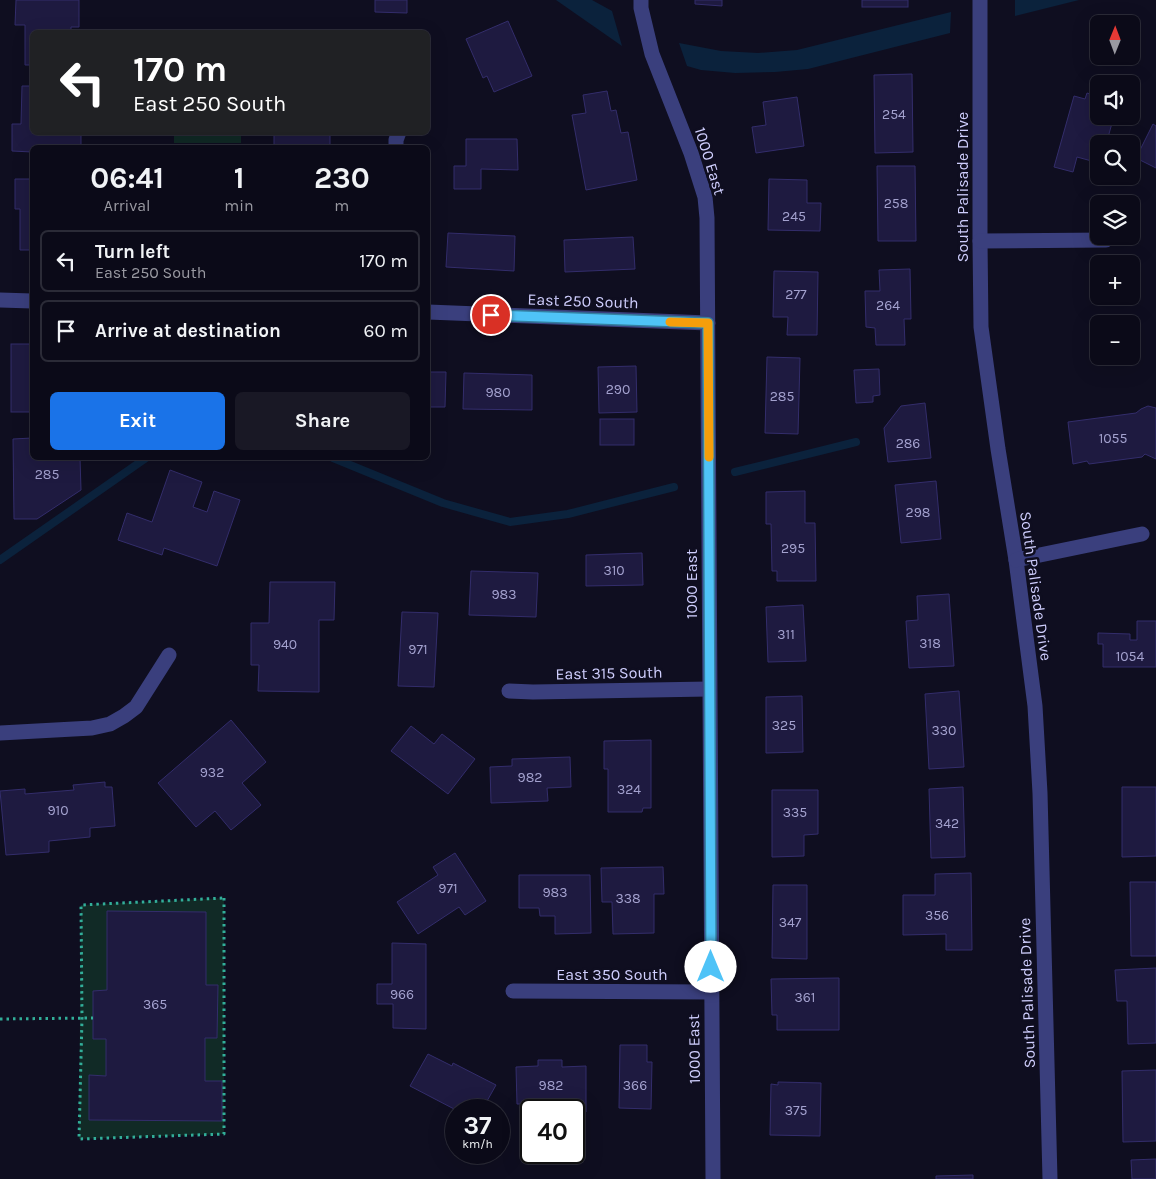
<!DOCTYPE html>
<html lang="en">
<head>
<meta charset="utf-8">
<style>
  body { margin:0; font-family:Karla,sans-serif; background:#191825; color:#f1f3f6; height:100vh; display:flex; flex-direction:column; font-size:19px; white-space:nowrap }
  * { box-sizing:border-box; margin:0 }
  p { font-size:16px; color:#9a9aa2 }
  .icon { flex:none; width:28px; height:28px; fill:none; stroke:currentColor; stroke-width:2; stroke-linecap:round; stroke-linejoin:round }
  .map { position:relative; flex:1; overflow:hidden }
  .drawer { position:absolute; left:30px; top:145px; width:400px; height:315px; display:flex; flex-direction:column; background:#0b0a18; border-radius:8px; box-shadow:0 5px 20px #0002,0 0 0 1px #2b2b37 }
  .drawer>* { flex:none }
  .banner { position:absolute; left:30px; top:30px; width:400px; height:105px; border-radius:8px; box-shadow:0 5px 20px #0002,0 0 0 1px #2b2b37; background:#202124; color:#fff; overflow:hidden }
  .needle { width:32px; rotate:1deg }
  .tools { position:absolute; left:1090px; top:15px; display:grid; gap:10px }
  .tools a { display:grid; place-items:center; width:50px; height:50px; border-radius:8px; background:#0b0a18; box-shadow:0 5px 20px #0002,0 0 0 1px #2b2b37; font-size:25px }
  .speed { position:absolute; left:445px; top:1099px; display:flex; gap:10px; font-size:25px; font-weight:700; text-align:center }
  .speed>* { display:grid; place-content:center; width:65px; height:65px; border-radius:50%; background:#0b0a18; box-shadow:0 5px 20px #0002,0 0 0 1px #2b2b37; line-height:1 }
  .speed small { font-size:12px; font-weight:400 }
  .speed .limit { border:2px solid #111; border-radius:8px; background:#fff; color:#111 }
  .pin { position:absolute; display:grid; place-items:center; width:42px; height:42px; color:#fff; margin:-21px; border:2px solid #fff; border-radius:50%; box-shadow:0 1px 5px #0007 }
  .me { position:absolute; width:55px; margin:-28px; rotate:0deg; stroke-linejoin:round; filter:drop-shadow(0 0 4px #0008) }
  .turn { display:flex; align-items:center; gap:18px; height:105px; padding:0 20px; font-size:22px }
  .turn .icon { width:65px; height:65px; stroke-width:2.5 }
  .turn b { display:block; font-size:35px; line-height:42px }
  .eta { display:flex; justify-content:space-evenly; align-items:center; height:85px; text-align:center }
  .eta b { font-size:30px; font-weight:700; line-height:35px }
  .cta { display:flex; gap:10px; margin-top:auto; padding:10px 20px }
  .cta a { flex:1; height:58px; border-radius:8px; background:#1a73e8; color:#fff; font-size:20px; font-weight:700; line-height:58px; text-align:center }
  .cta a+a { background:#191825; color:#f1f3f6 }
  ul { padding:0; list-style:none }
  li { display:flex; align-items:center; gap:15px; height:62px; margin:0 10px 8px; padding:0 10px; border:2px solid #2b2b37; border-radius:8px }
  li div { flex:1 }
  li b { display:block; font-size:19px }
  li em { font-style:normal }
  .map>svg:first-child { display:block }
  .green { fill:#112a26 }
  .water { fill:#0b223c }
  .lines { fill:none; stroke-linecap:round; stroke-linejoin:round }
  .stream { stroke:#0b223c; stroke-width:8 }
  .building { fill:#1e1a40; stroke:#332d6b }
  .path { stroke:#32ae99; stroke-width:3; stroke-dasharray:2.5 4; stroke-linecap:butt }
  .minor { stroke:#3a3f7d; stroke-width:15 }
  .route-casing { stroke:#337fa1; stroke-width:12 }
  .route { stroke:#4fc3f7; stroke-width:9 }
  .slow { stroke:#f59e0b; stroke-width:9 }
  .labels { text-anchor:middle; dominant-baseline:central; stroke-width:5; stroke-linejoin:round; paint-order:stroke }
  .number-label { font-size:14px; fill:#a3a1ce }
  .street-label { font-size:16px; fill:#cfcefd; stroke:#0f0e20 }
</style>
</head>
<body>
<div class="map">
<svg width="1156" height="1179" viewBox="0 0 1156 1179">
  <rect width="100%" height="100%" fill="#0f0e20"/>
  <g class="green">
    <rect x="174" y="133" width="67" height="10"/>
    <polygon points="224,898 224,1134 79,1139 81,905"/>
  </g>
  <g class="water">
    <polygon points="556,0 592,0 612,11 622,46"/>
    <polygon points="1015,0 1079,0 1015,16"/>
    <polygon points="951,12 950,33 808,69 775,72 735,73 701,70 687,66 679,43 721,51 758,53 797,50"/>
  </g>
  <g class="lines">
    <g class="stream">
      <polyline points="333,458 443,503 510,522 568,514 674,487"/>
      <polyline points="735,472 856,442"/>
      <polyline points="0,560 146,458"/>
    </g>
  </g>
  <g class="building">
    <polygon points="16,0 79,0 79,27 71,27 71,32 32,32 32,65 25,65 25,25 15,25"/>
    <polygon points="375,0 407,0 407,13 375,12"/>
    <polygon points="695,0 722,0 722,6 695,4"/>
    <rect x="862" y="0" width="46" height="7"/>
    <polygon points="508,21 532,76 494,92 487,76 483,78 466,39"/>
    <polygon points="912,74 913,152 875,153 874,75"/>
    <polygon points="22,86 32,86 32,132 81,132 81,148 32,148 32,152 12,151 12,124 21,124"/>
    <polygon points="1099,90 1099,116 1114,116 1107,141 1105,140 1104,144 1099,144 1099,163 1077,157 1073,172 1054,167 1074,96 1085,99 1087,93 1097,96"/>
    <polygon points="607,91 611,111 616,110 621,133 628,132 637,180 586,190 572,115 586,113 583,95"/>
    <polygon points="797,97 804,146 756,153 752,127 766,125 763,102"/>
    <polygon points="1153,124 1156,126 1156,168 1136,158"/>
    <rect x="274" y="132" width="56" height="16"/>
    <polygon points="466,139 517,139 518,170 481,169 481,189 454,189 454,166 466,166"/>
    <polygon points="877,166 915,166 916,241 878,241"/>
    <polygon points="15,179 32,179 32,250 20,250 20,209 15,209"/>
    <polygon points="769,179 807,180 807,203 821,203 820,231 768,230"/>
    <polygon points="448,233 515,236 514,271 446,267"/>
    <polygon points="633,237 635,269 565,272 564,240"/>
    <polygon points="910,269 911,319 904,319 905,345 876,345 875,328 866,327 865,291 880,291 879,270"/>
    <polygon points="774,271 818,272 817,335 787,335 788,317 773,317"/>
    <rect x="11" y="344" width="21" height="68"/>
    <polygon points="767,357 800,358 798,434 765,433"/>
    <polygon points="636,366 637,412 599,413 598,367"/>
    <polygon points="879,369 880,395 873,396 873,402 856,403 854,370"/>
    <polygon points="428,372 446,372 445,407 428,407"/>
    <polygon points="464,373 532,375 532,410 463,409"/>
    <polygon points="925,403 931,458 888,462 884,428 901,406"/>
    <polygon points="1148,406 1156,408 1156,459 1145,454 1142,457 1089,464 1087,461 1073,464 1068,422 1136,413 1141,409"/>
    <rect x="600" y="419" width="34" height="26"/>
    <polygon points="32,438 32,458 80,458 81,490 37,519 14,519 13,439"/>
    <polygon points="170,470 202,482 193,507 207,512 214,491 240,500 217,566 164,548 162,555 118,540 127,513 152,522"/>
    <polygon points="936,481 941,539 901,543 895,485"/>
    <polygon points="805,491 805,523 815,523 816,581 777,581 777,571 772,571 771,524 766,524 766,492"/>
    <polygon points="642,553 643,585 586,586 586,555"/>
    <polygon points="471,571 538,573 536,617 469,615"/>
    <polygon points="270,582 335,582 334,620 319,620 319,692 258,691 259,665 251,665 251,623 269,623"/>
    <polygon points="949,594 954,666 909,668 906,621 918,620 917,596"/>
    <polygon points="803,605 806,661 768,662 766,607"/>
    <polygon points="402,612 438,613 434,687 398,686"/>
    <polygon points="1137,621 1156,621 1156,667 1103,667 1103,644 1098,644 1098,633 1130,634 1130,640 1137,640"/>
    <polygon points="959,691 964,767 929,769 925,694"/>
    <polygon points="802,696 803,752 766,753 766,697"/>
    <polygon points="231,720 266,762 242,783 261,805 231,830 215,811 196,827 158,783"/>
    <polygon points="411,726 434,744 442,734 475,759 448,794 391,751"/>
    <polygon points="651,740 651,808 643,808 642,812 608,812 608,769 604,769 604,741"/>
    <polygon points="570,757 571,787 547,788 548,801 491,803 490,767 512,766 512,759"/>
    <polygon points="105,782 105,787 112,787 115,826 90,828 90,837 49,841 49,852 6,855 0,791 25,789 25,794 74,790 73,785"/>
    <polygon points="963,787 965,857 931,858 929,789"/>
    <polygon points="1122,787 1156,787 1156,856 1122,857"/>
    <polygon points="772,790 818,790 818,834 804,835 804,856 772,857"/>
    <polygon points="455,853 486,901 465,915 459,907 418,934 397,902 438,875 433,867"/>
    <polygon points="663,867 664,894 654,894 654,933 613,934 612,902 602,902 601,868"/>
    <polygon points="971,873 972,950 946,950 946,934 903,935 903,895 935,895 935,874"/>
    <polygon points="519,875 590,875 591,933 555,934 555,916 540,916 539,908 519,908"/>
    <polygon points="1130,882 1156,882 1156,956 1131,956"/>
    <polygon points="773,885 807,885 807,959 772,958"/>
    <polygon points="107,911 206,912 206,985 218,985 217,1038 205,1038 205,1081 222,1081 222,1121 89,1120 89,1075 106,1076 106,1039 93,1039 93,991 107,990"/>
    <polygon points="392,943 426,944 426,1029 393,1028 393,1004 377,1004 377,984 392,984"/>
    <polygon points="1156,968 1156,1043 1128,1044 1127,1001 1117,1001 1115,970"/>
    <polygon points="839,978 839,1030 777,1030 777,1015 772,1015 771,979"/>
    <polygon points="620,1045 647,1045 647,1062 652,1062 651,1109 619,1108"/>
    <polygon points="428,1054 452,1066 453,1063 496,1085 482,1110 456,1110 410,1086"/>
    <polygon points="538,1060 562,1060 562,1067 586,1066 586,1112 574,1112 574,1110 565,1110 564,1104 517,1104 516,1067 538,1066"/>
    <polygon points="1156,1070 1156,1141 1123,1142 1122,1071"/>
    <polygon points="778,1082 821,1083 820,1136 770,1135 771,1084 778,1085"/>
    <polygon points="1156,1159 1156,1179 1132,1179 1131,1160"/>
    <polygon points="973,1175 973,1179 936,1179 936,1176"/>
  </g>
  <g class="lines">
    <g class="path">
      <polygon points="224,898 224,1134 79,1139 82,1018 81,905"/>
      <polyline points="0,1019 93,1018"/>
    </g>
    <g class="minor">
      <polyline points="641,0 641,8 652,54 691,153 705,197 707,218 713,1179"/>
      <polyline points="980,0 980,241 981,327 998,449 1016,560 1035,706 1040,793 1050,1179"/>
      <polyline points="396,148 396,140 399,132"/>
      <polyline points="980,241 1106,240"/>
      <polyline points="0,300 32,301"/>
      <polyline points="428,312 708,323"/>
      <polyline points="1016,560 1142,534"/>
      <polyline points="509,691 533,692 709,689"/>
      <polyline points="0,733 92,728 110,724 124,716 136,707 169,655"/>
      <polyline points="513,991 711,992"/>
    </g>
  </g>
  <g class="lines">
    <g class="route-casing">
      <polyline id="route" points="491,315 708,323 711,967"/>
    </g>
    <use href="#route" class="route"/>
    <polyline class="slow" points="670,322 708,323 709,457"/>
  </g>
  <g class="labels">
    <g class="number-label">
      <text x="894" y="114">254</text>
      <text x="896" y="203">258</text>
      <text x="794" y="216">245</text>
      <text x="796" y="294">277</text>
      <text x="888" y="305">264</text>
      <text x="618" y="389">290</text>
      <text x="498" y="392">980</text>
      <text x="782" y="396">285</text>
      <text x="1113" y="438">1055</text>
      <text x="908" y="443">286</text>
      <text x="47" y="474">285</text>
      <text x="918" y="512">298</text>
      <text x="793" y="548">295</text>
      <text x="614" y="570">310</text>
      <text x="504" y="594">983</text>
      <text x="786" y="634">311</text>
      <text x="930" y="643">318</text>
      <text x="285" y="644">940</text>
      <text x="418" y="649">971</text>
      <text x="1130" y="656">1054</text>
      <text x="784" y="725">325</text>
      <text x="944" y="730">330</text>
      <text x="212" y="772">932</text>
      <text x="530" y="777">982</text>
      <text x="629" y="789">324</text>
      <text x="58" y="810">910</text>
      <text x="795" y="812">335</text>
      <text x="947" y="823">342</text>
      <text x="448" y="888">971</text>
      <text x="555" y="892">983</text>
      <text x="628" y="898">338</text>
      <text x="937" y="915">356</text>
      <text x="790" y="922">347</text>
      <text x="402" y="994">966</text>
      <text x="805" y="997">361</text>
      <text x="155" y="1004">365</text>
      <text x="551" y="1085">982</text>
      <text x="635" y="1085">366</text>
      <text x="796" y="1110">375</text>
    </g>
    <g class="street-label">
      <text transform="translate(710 161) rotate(73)">1000 East</text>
      <text transform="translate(962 187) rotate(-90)">South Palisade Drive</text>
      <text transform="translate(583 301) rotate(2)">East 250 South</text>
      <text transform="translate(691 584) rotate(-90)">1000 East</text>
      <text transform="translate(1036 586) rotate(82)">South Palisade Drive</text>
      <text transform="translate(609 673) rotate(-1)">East 315 South</text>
      <text x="612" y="974">East 350 South</text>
      <text transform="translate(1027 993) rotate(-92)">South Palisade Drive</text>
      <text transform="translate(694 1049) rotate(-91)">1000 East</text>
    </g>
  </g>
</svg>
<div class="tools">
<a><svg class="needle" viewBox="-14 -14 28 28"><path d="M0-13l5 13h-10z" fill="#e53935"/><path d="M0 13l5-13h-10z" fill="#9a9aa2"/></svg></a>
<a><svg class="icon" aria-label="sound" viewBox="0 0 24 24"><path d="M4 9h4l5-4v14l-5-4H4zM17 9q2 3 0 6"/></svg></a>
<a><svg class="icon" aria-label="search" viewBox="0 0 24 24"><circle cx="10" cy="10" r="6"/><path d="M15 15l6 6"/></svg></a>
<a><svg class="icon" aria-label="layers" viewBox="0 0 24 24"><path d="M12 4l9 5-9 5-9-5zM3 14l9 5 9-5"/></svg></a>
<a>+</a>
<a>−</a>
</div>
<div class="speed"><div>37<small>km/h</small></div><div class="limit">40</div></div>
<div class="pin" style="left:491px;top:315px;background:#d93025"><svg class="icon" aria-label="arrive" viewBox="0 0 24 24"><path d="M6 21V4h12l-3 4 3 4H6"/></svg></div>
<svg class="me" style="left:711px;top:967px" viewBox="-20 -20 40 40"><circle r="19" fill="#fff"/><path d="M0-13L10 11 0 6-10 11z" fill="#4fc3f7"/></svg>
<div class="banner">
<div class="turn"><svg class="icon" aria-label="left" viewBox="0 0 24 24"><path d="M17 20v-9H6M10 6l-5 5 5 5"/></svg><div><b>170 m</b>East 250 South</div></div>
</div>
<section class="drawer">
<div class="eta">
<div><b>06:41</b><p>Arrival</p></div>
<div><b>1</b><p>min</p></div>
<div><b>230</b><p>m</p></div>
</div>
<ul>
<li><svg class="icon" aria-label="left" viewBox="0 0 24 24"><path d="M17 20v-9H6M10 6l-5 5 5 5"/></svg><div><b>Turn left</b><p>East 250 South</p></div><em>170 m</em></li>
<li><svg class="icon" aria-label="arrive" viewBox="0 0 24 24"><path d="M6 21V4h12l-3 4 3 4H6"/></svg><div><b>Arrive at destination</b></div><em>60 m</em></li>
</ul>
<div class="cta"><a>Exit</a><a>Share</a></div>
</section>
</div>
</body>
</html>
